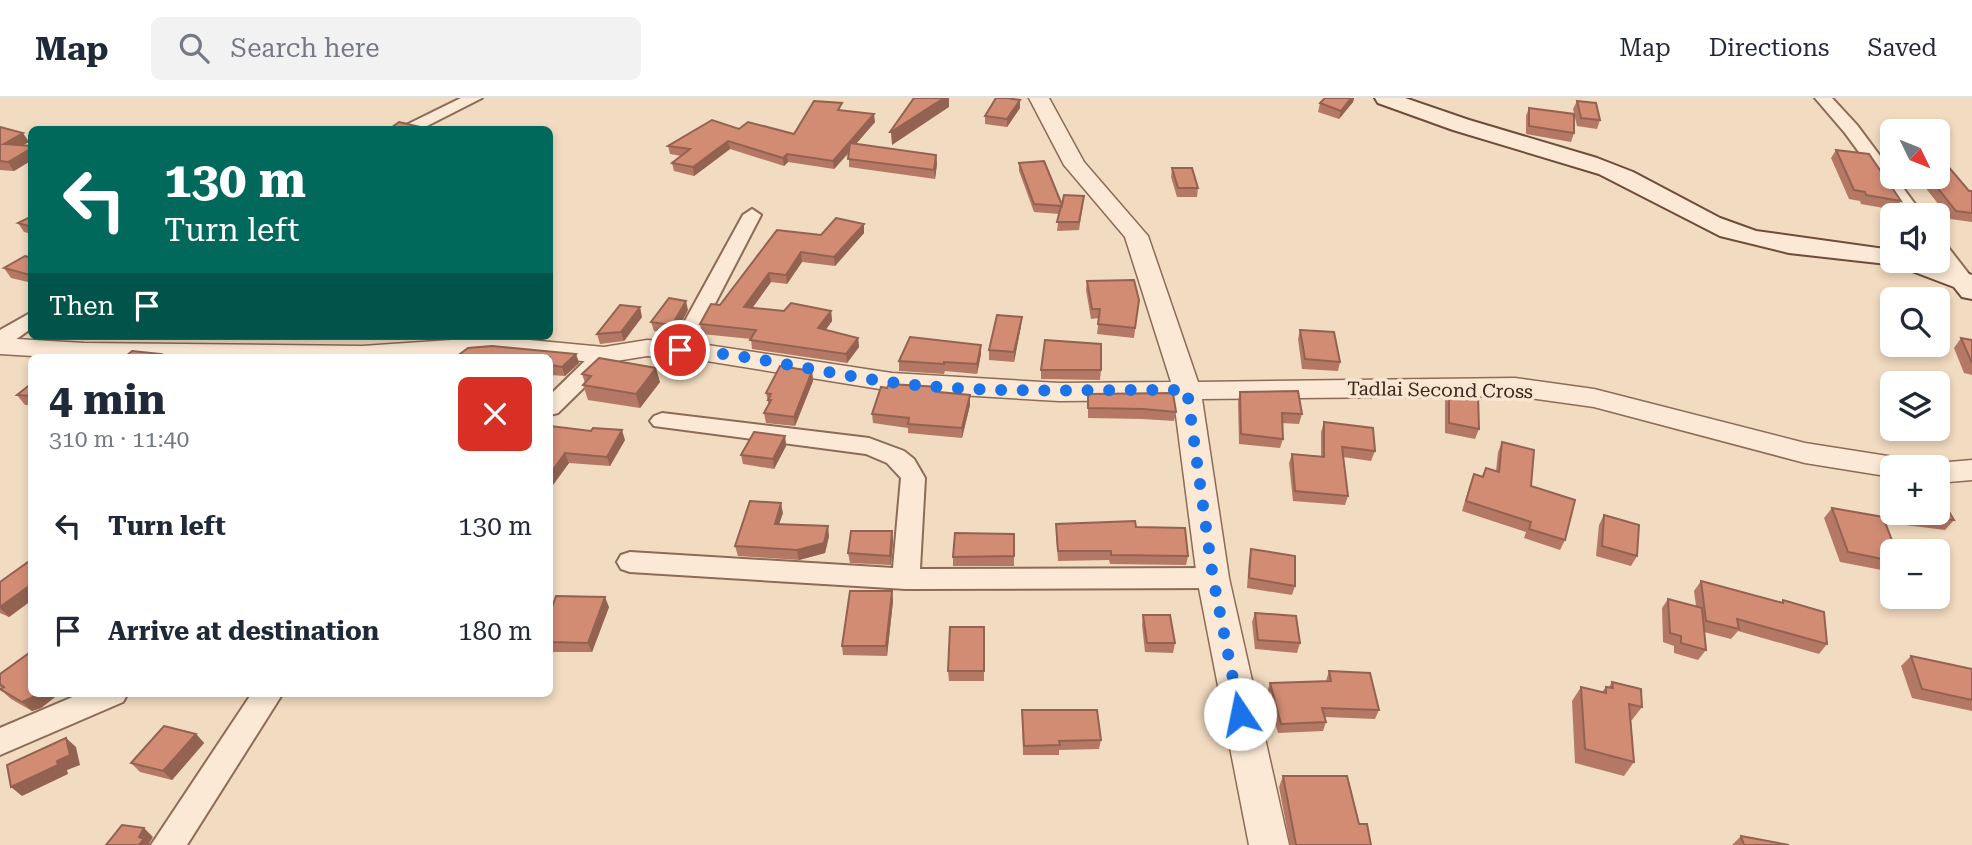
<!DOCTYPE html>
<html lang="en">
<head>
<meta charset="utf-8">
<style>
  body { margin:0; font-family:"Roboto Serif",serif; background:#f2f2f3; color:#1f2937; height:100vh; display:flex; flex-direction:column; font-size:26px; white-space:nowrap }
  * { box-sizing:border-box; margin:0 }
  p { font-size:23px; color:#747a83 }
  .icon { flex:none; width:38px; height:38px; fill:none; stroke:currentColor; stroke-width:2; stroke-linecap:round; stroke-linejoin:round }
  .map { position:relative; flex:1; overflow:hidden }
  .details { position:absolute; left:28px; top:256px; width:525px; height:343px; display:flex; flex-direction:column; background:#fff; border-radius:10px; box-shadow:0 4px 10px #0003 }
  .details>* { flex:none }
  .guide { position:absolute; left:28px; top:28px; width:525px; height:214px; border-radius:10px; box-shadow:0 4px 10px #0003; background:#00695c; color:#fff; overflow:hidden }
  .needle { width:46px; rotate:133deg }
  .buttons { position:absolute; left:1880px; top:21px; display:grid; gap:14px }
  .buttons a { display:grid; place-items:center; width:70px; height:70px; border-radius:10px; background:#fff; box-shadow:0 4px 10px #0003; font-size:35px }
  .pin { position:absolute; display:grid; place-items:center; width:60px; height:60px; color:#fff; margin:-30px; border:4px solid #fff; border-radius:50%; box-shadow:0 2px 7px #0007 }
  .me { position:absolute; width:77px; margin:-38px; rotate:349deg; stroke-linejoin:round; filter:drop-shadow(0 0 5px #0008) }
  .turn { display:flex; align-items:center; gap:24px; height:147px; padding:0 21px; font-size:32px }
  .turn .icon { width:91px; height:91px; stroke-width:2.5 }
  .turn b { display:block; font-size:49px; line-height:60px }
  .then { display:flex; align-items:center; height:66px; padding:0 21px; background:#0003; gap:14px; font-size:26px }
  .round { display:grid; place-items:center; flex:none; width:74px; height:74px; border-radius:10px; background:#f2f2f3 }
  .overview { display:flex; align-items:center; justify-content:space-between; height:119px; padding:0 21px }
  h1 { font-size:42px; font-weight:700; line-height:52px }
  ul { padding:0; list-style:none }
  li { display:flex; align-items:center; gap:21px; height:105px; padding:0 21px }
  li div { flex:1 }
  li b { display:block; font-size:26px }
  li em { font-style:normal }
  header { display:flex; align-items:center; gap:42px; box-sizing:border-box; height:98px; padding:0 35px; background:#fff; border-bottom:2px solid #e0e1e3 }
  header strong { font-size:33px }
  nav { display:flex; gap:38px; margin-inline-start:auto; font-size:24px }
  .search { width:490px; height:63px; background:#f2f2f3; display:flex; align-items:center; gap:18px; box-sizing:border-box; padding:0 24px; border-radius:10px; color:#747a83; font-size:26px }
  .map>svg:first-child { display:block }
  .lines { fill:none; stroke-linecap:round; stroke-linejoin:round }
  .minor-casing { stroke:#8c6b57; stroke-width:4 }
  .tertiary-casing { stroke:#8c6b57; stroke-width:3 }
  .secondary-casing { stroke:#6e4c3a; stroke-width:4 }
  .minor { fill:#fbe9d5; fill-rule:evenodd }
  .tertiary { fill:#fbe9d5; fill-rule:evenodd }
  .secondary { fill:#fbe9d5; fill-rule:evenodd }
  .wall { fill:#b57864 }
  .shaded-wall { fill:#936251 }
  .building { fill:#d28c74; stroke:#936251; stroke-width:2 }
  .route { stroke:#1a73e8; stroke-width:12; stroke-dasharray:0 21.6 }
  .labels { text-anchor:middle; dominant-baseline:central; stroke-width:7; stroke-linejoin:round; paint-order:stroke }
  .street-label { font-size:19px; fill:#3b261c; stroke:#f8e6d1 }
</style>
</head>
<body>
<header>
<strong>Map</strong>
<div class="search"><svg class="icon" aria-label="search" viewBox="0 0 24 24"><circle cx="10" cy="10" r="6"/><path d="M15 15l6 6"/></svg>Search here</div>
<nav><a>Map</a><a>Directions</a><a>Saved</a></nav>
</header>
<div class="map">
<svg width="1972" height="747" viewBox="0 0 1972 747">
  <rect width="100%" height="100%" fill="#f1dbc1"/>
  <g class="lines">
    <g class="minor-casing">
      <g id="minor">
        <polygon points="461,0 482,0 419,32 396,32"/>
        <polygon points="1815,0 1832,0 1857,27 1892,74 1892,79 1895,79 1923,117 1905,117 1845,35"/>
        <polygon points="752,111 761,117 691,252 688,257 672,257 669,252 743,117"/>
        <polygon points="1937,142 1944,144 1972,180 1971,187 1957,187 1937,161"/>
        <polygon points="32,214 32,230 8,247 0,249 0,232"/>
        <polygon points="604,250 612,252 615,257 612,262 558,315 550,317 550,297 596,252"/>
        <polygon points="662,315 869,340 904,353 914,361 925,380 920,471 1213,470 1223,473 1226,480 1223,487 1213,490 906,491 630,474 621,471 617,464 621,457 630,454 893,470 901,380 887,365 866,356 654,328 650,323 654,318"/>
        <polygon points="82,595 128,595 123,604 0,657 0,630"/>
        <polygon points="252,595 283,595 187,747 151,747"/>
      </g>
    </g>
    <g class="tertiary-casing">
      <g id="tertiary">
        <polygon points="1029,0 1049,0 1084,64 1148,138 1198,284 1515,280 1594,291 1805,345 1894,359 1904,362 1909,369 1892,369 1892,379 1805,365 1594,309 1515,298 1202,301 1229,480 1289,747 1249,747 1197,480 1174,302 1059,303 892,293 694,261 647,258 604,265 496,255 437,259 49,259 0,256 0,240 84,245 362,248 496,239 604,249 647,242 694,245 892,275 1059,285 1171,284 1125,139 1064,67"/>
        <polygon points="1972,362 1972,382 1937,385 1937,369 1926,369 1937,365"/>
      </g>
    </g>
    <g class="secondary-casing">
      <polygon id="secondary" points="1375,0 1405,0 1469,22 1597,60 1633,74 1720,120 1756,133 1892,152 1892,163 1931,163 1972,177 1972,201 1962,199 1954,189 1896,167 1789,155 1720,138 1599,76 1453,32 1378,5"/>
    </g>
    <use href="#minor" class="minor"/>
    <use href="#tertiary" class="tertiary"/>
    <use href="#secondary" class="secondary"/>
  </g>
  <g class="wall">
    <polygon points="1325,0 1354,0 1353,4 1339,21 1318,14 1320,5"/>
    <polygon points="1577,3 1600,22 1597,31 1577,28 1573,11"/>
    <polygon points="1020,10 1007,29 985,26 985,18"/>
    <polygon points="1529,10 1574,35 1571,44 1526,36 1526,18"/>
    <polygon points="843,13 875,24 856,46 936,57 937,66 935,81 849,69 849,55 834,71 788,64 784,68 730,51 694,78 674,73 672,65 681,58 670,56 668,48 739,31 794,36"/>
    <polygon points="0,29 29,44 22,47 32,48 32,62 14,73 0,72"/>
    <polygon points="1836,52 1901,103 1895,112 1861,106 1860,103 1849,101 1831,60"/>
    <polygon points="1019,65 1062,107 1083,107 1079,132 1057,133 1059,116 1034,114 1019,73"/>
    <polygon points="1172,70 1198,90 1197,99 1177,99 1171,79"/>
    <polygon points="1917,79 1937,79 1969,93 1972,93 1972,124 1950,121"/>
    <polygon points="32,118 32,136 24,134 18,125"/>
    <polygon points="864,135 835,168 802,164 787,186 771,184 752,210 784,213 831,213 832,223 825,232 858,240 859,249 847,265 752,251 751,241 702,236 700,226 720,207 821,137"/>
    <polygon points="32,160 32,185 11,180 4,170"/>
    <polygon points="1087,183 1139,202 1134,240 1097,236 1099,220 1091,221 1086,192"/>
    <polygon points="688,212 675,236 654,233 651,224"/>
    <polygon points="642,219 624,243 600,246 597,236"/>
    <polygon points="1021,228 1014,264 989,262 989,252"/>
    <polygon points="1300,232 1340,264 1338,273 1302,271 1298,241"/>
    <polygon points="37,238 72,238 67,241"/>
    <polygon points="514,238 536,238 536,240"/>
    <polygon points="1961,240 1972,242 1972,277 1964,275 1954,250"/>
    <polygon points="981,247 981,256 977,276 945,273 944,276 899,273 899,263"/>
    <polygon points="576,256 579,265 565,278 550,277 550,259"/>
    <polygon points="1041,272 1101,272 1100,282 1041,281"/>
    <polygon points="812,273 813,283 795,328 766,325 764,315 769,307 766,295"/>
    <polygon points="582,276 660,284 640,310 588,302 583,287 585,285"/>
    <polygon points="32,285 32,307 25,307 17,297"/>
    <polygon points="940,289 940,294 970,297 970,307 962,340 908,335 908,330 873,325 872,316"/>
    <polygon points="1449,292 1479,331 1475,341 1445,335 1445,302"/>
    <polygon points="1240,294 1302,316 1299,326 1282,325 1283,341 1280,350 1239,346 1238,303"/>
    <polygon points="1088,296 1176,314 1174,323 1142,321 1088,320"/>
    <polygon points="1324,324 1375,353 1371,363 1343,359 1348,398 1345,407 1293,403 1289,365 1292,356 1321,358 1321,334"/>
    <polygon points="550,328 625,342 610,368 569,365 550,391"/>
    <polygon points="785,338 786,348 774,371 743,366 741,357"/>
    <polygon points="1502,344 1565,442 1560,452 1524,440 1526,434 1462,413 1470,386 1474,376 1482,378 1486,370 1496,373 1498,354"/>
    <polygon points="1892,386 1892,403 1886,393"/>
    <polygon points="1832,410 1892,453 1892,474 1840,464 1824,420"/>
    <polygon points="783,415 779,426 829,438 825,455 799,462 738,458 735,448"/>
    <polygon points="1898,415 1937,415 1954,422 1945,432 1905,427"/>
    <polygon points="1604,417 1637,458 1631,468 1596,458 1599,427"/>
    <polygon points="1056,426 1136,429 1188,458 1186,467 1110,466 1109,462 1058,463 1056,436"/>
    <polygon points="892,433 893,443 891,467 850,465 848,455"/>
    <polygon points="1014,436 1014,468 953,468 953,459"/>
    <polygon points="1251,451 1295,488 1292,497 1247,490 1249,461"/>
    <polygon points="32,462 32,502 9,519 0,515 0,484"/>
    <polygon points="1701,483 1781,505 1783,502 1827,546 1819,556 1738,533 1731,541 1704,534 1706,552 1698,562 1674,555 1674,548 1663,544 1662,510 1668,501 1696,508 1694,493"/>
    <polygon points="892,493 893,503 887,558 843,557 842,548"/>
    <polygon points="609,509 592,554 550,554 550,515"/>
    <polygon points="1255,515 1300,545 1297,555 1255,551 1252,524"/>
    <polygon points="1143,517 1175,545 1173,555 1145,554 1142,527"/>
    <polygon points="984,529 984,583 949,583 948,573"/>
    <polygon points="1911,558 1972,572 1972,613 1912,600 1901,568"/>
    <polygon points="1329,573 1379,612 1375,621 1325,619 1326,624 1323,633 1278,635 1267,595 1270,585 1326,583"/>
    <polygon points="0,576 32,595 60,595 41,610 32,613 11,601 0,591 2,590 0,589"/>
    <polygon points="1612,584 1642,609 1632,622 1631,622 1634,664 1624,678 1575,665 1572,603 1581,589 1602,594 1606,589 1609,589"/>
    <polygon points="1022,612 1101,642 1099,651 1059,652 1059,657 1023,657"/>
    <polygon points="196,636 204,645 172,682 140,674 131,665"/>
    <polygon points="1283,678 1359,726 1371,747 1290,747 1279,689"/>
    <polygon points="1741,738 1789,747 1732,747"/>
  </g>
  <g class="shaded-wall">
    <polygon points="944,0 949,0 949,9 892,47 891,34"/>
    <polygon points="1351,0 1354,0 1353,4 1339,21 1341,13"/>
    <polygon points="1020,2 1020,10 1007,29 1007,21"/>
    <polygon points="874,16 875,24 834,71 833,63"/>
    <polygon points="23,35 29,44 10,54 4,46"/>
    <polygon points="728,43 730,51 694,78 693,69"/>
    <polygon points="32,50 32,62 14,73 8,64"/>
    <polygon points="787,56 788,64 784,68 783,60"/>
    <polygon points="936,57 937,66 935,81 934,72"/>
    <polygon points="864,126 864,135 835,168 834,159"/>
    <polygon points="801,154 802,164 787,186 786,177"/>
    <polygon points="769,175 771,184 746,219 744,209"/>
    <polygon points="686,203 688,212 675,236 672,227"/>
    <polygon points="640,209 642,219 624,243 621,234"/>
    <polygon points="831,213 832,223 820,240 818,230"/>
    <polygon points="1022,219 1021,228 1014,264 1014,254"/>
    <polygon points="858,240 859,249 847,265 846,256"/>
    <polygon points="981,247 981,256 977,276 977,266"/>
    <polygon points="576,256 579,265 565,278 562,269"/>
    <polygon points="656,270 660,284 640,310 636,296"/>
    <polygon points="812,273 813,283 795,328 794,319"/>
    <polygon points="970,297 970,307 962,340 962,330"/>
    <polygon points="622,332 625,342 610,368 607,359"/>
    <polygon points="785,338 786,348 774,371 773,361"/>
    <polygon points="565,355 569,365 550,391 550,376"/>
    <polygon points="781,405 783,415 776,435 775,426"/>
    <polygon points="828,428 829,438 825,455 799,462 797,452"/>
    <polygon points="892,433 893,443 891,467 890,458"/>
    <polygon points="32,486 32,502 9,519 0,510 0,509"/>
    <polygon points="892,493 893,503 887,558 886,548"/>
    <polygon points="605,499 609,509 592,554 588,545"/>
    <polygon points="38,595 60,595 41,610 32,613 22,604"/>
    <polygon points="196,636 204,645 172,682 163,673"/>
    <polygon points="66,640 76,649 80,667 67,672 68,676 22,698 11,689"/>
    <polygon points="144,730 153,739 149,746 151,747 139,747 139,739"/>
  </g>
  <g class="building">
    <polygon points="914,0 944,0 891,34 890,34"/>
    <polygon points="996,0 1007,0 1020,2 1007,21 985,18"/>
    <polygon points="1325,0 1351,0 1341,13 1320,5"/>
    <polygon points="814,3 842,5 838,12 874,16 833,63 787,56 783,60 728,43 693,69 672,65 690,51 668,48 712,22 739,31 748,24 794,36"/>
    <polygon points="1577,3 1596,5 1600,22 1581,20"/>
    <polygon points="1529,10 1574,16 1574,35 1529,28"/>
    <polygon points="399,24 433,32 388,32"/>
    <polygon points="0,29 23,35 4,46 32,48 32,50 8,64 0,63"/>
    <polygon points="850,45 936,57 934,72 848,61"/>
    <polygon points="1836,52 1869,56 1901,103 1866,97 1865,94 1854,92"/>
    <polygon points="1044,63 1062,107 1064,97 1084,98 1079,124 1057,124 1061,108 1034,106 1019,65"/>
    <polygon points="1937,66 1947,67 1969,93 1972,93 1972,115 1956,113 1929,79 1937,79"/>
    <polygon points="1172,70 1192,70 1198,90 1178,90"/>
    <polygon points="32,118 32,129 18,125"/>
    <polygon points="836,120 864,126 834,159 801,154 786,177 769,175 744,209 784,213 791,205 831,213 818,230 858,240 846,256 750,242 756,232 700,226 711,206 720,207 777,132 821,137"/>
    <polygon points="25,158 32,160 32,176 30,177 4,170"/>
    <polygon points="1134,182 1139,202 1135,230 1098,226 1100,211 1092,211 1087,183"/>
    <polygon points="669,200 686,203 672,227 651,224"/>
    <polygon points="620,207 640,209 621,234 597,236"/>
    <polygon points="997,217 1022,219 1014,254 989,252"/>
    <polygon points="1300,232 1334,234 1340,264 1305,261"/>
    <polygon points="910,239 981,247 977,266 944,264 944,266 899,263"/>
    <polygon points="1961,240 1972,242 1972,265"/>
    <polygon points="1045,242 1101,246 1101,272 1041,272"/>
    <polygon points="492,248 576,256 562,269 550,267 550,259 456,259 468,250"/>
    <polygon points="132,253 161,256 158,259 125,259"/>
    <polygon points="599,260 656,270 636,296 583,287 591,278 582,276"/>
    <polygon points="780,268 812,273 794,319 764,315 771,302 768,302 771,296 766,295"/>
    <polygon points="32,285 32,298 17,297"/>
    <polygon points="889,286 940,289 939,294 970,297 962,330 908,326 909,320 872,316 881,289 887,290"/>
    <polygon points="1449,292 1478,297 1479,331 1449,325"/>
    <polygon points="1298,293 1302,316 1282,315 1283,341 1241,336 1240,294"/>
    <polygon points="1173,295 1176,314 1143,311 1088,310 1088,296"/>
    <polygon points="1324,324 1373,330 1375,353 1342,349 1348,398 1295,393 1292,356 1324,359"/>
    <polygon points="550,328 591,333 593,330 622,332 607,359 565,355 550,376"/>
    <polygon points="754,334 785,338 773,361 741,357"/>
    <polygon points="1502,344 1534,352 1531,388 1575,402 1565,442 1529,431 1531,424 1466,403 1474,376 1483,379 1486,370 1499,374"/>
    <polygon points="1937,394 1954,422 1913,417 1912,415 1937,415"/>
    <polygon points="750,403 781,405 775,426 828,428 824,445 797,452 735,448"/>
    <polygon points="1832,410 1883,419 1896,453 1892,453 1892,463 1848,454"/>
    <polygon points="1604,417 1639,427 1637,458 1602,448"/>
    <polygon points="1135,423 1136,429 1185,430 1188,458 1111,457 1111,453 1058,453 1056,426"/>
    <polygon points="851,433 892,433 890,458 848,455"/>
    <polygon points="955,435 1014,436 1014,458 953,459"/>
    <polygon points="1251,451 1295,458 1295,488 1249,480"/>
    <polygon points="31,462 32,486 0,509 0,484"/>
    <polygon points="1701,483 1783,505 1783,502 1824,514 1827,546 1737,521 1739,531 1706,523"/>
    <polygon points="850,493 892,493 886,548 842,548"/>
    <polygon points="556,498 605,499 588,545 550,544 550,515"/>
    <polygon points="1668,501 1702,510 1706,552 1681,545 1681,538 1670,535"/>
    <polygon points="1255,515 1296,518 1300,545 1258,542"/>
    <polygon points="1143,517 1170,517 1175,545 1147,545"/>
    <polygon points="950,529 984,529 984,573 948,573"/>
    <polygon points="32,553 32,595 38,595 31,600 22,604 0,591 4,589 0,586 0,576"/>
    <polygon points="1911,558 1972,571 1972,602 1922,591"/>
    <polygon points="1329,573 1370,575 1379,612 1322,610 1326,624 1281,626 1270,585 1331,583"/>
    <polygon points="1612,584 1641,591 1642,609 1629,606 1634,664 1585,651 1581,589 1606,595 1606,589 1613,590"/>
    <polygon points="1022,612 1097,612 1101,642 1059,643 1060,647 1024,648"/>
    <polygon points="164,628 196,636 163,673 131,665"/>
    <polygon points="66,640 70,657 57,663 58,667 11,689 7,667"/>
    <polygon points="1283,678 1347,678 1359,726 1367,726 1371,747 1296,747"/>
    <polygon points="122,727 144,730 139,739 144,741 139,747 106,747"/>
    <polygon points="1741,738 1789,747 1744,747"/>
  </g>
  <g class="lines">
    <path class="route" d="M680,252C751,256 820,275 890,284C989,297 1088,291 1187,292L1213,480L1240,616"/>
  </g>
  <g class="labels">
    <g class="street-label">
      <text transform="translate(1440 292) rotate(1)">Tadlai Second Cross</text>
    </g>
  </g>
</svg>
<div class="buttons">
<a><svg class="needle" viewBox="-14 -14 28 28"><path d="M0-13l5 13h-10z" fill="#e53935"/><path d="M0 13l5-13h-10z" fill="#747a83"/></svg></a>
<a><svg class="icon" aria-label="sound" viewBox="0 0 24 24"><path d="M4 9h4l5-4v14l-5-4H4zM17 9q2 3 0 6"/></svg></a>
<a><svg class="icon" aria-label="search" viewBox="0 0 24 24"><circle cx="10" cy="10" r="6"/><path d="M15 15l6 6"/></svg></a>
<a><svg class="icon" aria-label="layers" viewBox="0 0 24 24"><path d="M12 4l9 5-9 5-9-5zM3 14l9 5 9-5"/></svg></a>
<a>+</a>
<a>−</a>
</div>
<div class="pin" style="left:680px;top:252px;background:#d93025"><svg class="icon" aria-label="arrive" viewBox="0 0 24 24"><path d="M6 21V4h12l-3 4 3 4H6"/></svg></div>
<svg class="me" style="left:1240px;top:616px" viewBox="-20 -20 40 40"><circle r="19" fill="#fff"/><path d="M0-13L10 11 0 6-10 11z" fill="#1a73e8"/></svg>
<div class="guide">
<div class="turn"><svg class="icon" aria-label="left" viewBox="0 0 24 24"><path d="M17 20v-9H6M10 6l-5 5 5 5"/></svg><div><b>130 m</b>Turn left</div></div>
<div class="then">Then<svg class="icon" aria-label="arrive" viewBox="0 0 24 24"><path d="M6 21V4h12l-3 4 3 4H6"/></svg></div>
</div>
<section class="details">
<div class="overview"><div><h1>4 min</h1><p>310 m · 11:40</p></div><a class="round" style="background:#d93025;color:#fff"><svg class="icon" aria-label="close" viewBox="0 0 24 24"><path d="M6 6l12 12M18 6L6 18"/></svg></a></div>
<ul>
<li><svg class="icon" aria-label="left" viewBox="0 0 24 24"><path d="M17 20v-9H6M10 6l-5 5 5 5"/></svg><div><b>Turn left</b></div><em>130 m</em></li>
<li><svg class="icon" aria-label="arrive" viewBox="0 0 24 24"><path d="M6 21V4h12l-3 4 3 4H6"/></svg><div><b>Arrive at destination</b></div><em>180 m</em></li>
</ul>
</section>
</div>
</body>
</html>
